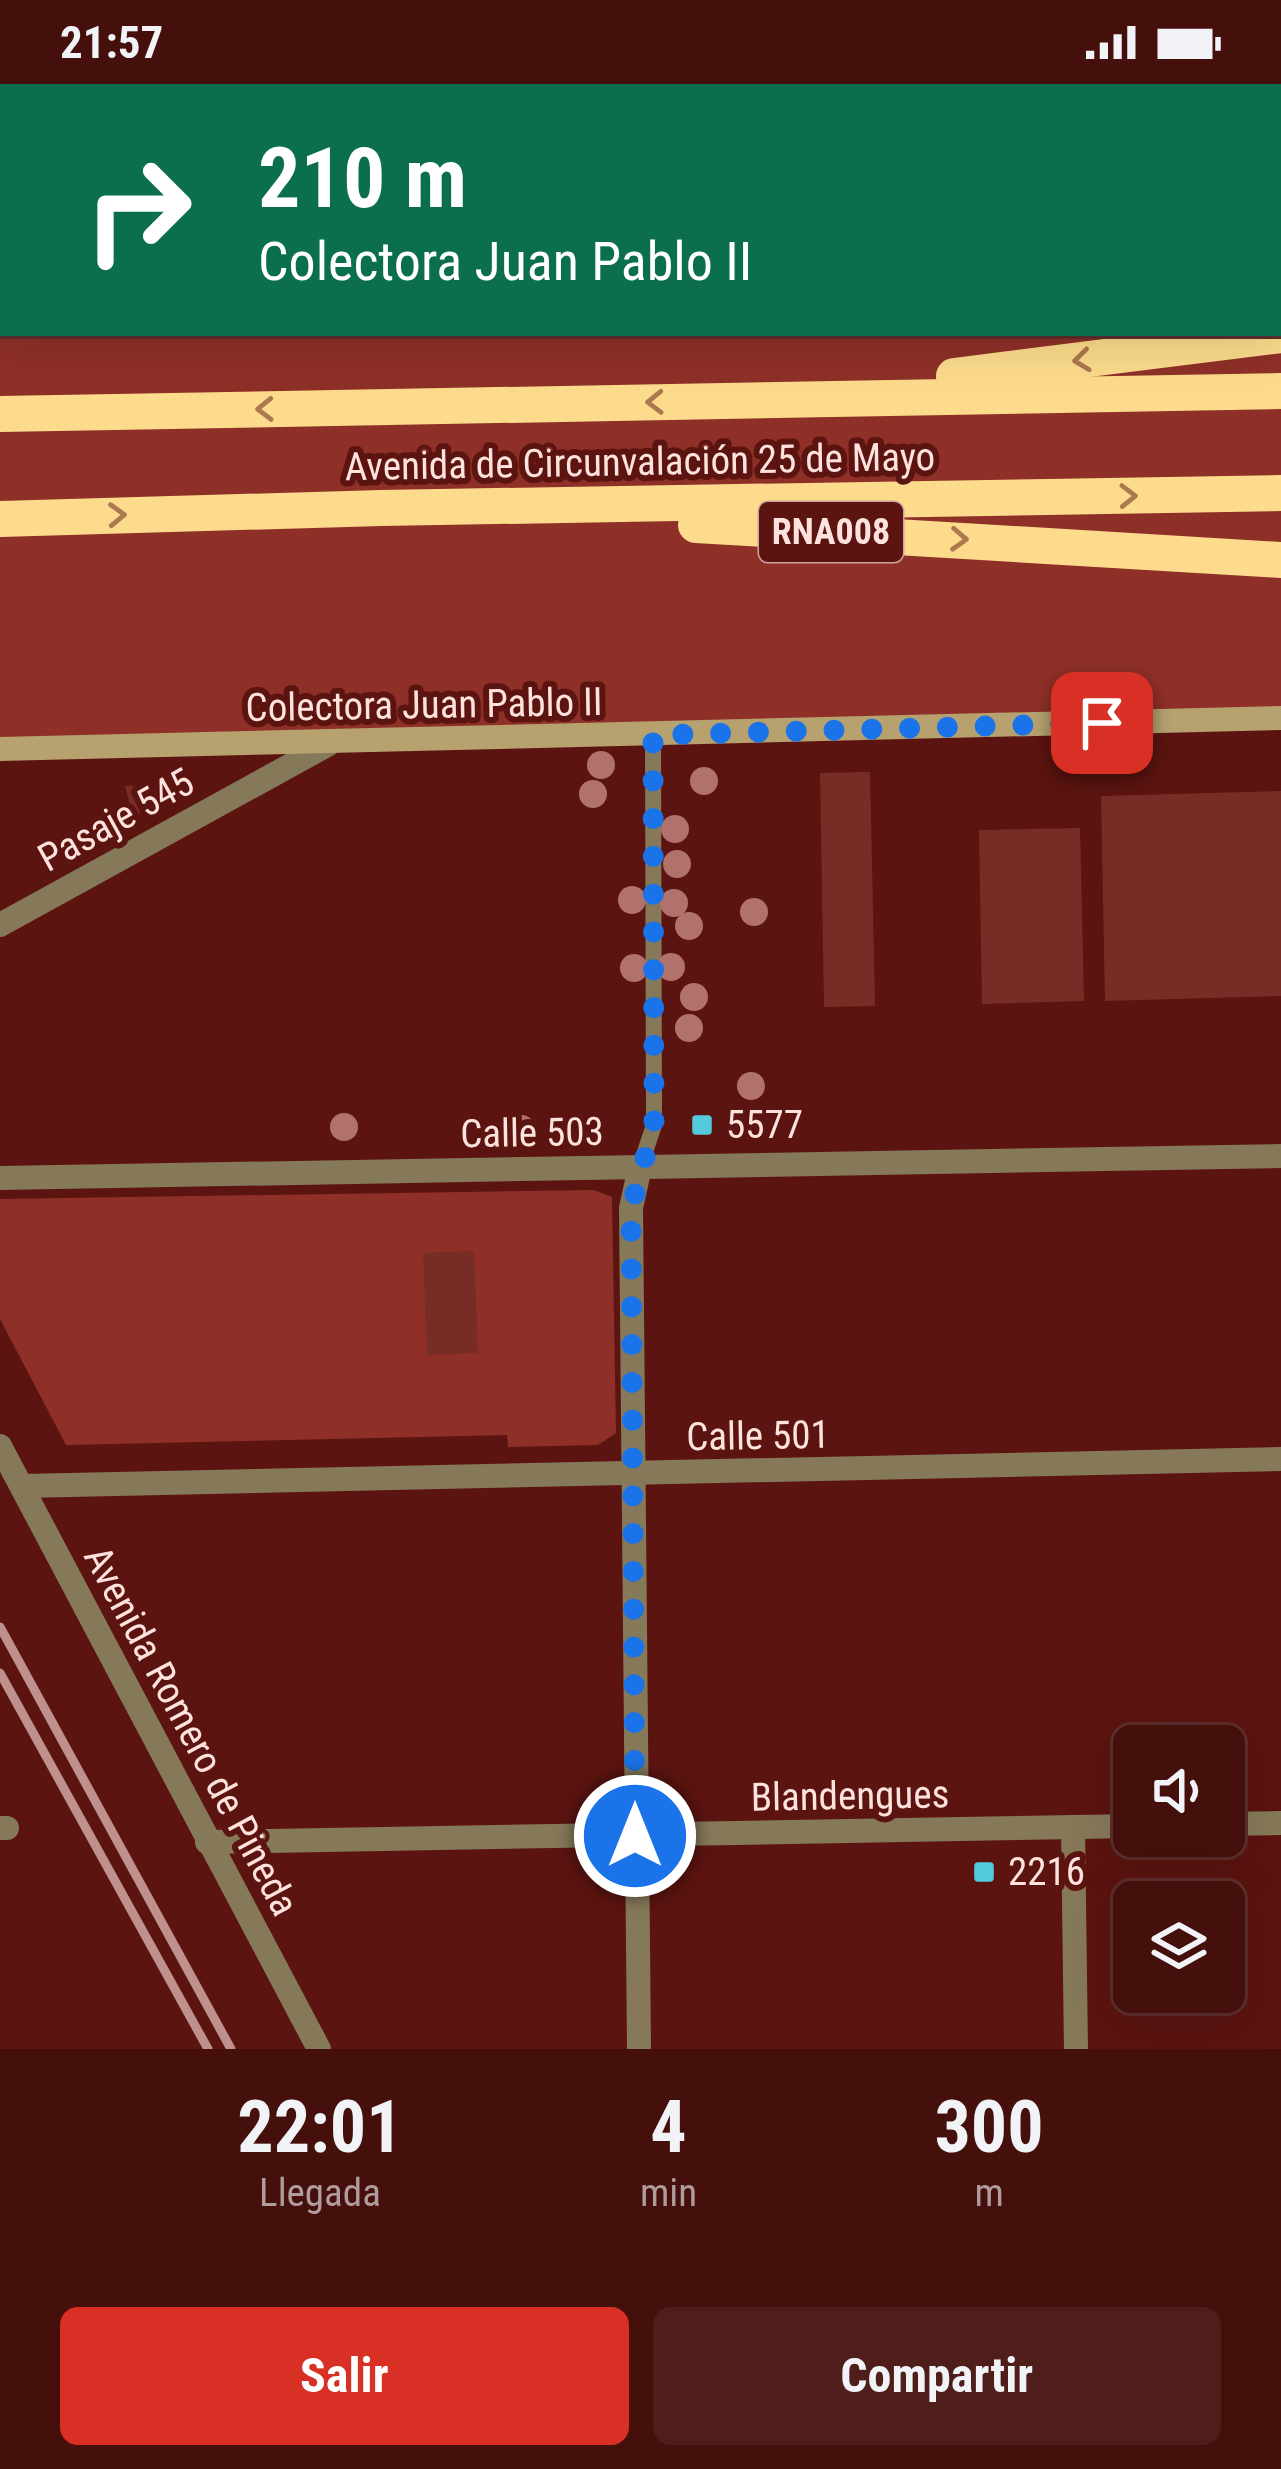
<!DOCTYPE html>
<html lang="es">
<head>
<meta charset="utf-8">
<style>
  body { margin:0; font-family:"Roboto Condensed",sans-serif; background:#4f1d1a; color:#f1f3f6; height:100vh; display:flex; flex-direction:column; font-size:45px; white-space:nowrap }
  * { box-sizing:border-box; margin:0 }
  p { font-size:39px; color:#b09c9d }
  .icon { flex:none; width:66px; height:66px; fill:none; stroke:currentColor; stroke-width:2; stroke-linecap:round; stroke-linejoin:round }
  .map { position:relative; height:1965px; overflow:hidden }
  .details { display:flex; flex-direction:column; background:#450f0c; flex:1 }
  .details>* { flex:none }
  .hud { position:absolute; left:0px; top:0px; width:1281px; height:252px; box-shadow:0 12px 48px #0002,0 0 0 3px #5d2f2d; background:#0b6e4f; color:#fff; overflow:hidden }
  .fabs { position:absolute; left:1113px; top:1641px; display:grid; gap:24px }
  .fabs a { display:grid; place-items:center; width:132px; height:132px; border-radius:18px; background:#450f0c; box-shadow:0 12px 48px #0002,0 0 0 3px #5d2f2d; font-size:60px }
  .pin { position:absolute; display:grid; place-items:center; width:102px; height:102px; color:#fff; margin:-51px; border-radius:24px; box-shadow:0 6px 18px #0006 }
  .me { position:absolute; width:132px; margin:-66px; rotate:0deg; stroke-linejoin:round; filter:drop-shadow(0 0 9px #0008) }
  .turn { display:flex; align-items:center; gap:42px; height:252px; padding:0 60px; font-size:54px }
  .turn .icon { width:156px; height:156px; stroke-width:2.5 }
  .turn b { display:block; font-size:84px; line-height:102px }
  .eta { display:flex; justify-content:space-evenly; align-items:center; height:204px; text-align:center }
  .eta b { font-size:72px; font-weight:700; line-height:84px }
  .primary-button { display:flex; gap:24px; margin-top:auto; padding:24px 60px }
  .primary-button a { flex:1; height:138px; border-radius:18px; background:#d93025; color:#fff; font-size:48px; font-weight:700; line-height:138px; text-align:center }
  .primary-button a+a { background:#4f1d1a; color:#f1f3f6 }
  .status { display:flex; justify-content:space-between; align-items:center; height:84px; padding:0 60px; background:#450f0c; direction:ltr }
  .status svg { height:33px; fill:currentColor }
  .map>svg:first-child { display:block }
  .green { fill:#8e3028 }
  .building { fill:#772d26 }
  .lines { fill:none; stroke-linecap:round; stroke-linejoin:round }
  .lane { stroke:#86795a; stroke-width:16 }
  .street { stroke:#86795a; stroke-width:24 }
  .secondary { stroke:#b6a16f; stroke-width:24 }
  .highway { stroke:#fcdb8c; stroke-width:36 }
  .rail { stroke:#be918d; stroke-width:9 }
  .tree { fill:#b1726b }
  .oneway { stroke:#ac784e }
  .route { stroke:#1a73e8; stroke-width:21; stroke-dasharray:0 37.8 }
  .poi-dot { fill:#53cbdc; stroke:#5c1410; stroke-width:4.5 }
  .labels { text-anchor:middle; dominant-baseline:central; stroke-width:12; stroke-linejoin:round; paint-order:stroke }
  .shield { fill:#5c1410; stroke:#cda4a0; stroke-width:3 }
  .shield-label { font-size:36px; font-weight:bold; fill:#fee2de }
  .street-label { font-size:39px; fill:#fee2de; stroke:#5c1410 }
  .poi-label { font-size:39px; fill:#fee2de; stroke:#5c1410; text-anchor:start }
</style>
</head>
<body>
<div class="status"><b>21:57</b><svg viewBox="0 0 49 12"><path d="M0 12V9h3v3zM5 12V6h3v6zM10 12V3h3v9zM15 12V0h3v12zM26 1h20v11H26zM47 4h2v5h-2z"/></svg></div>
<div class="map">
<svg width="1281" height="1965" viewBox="0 0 1281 1965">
  <rect width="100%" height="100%" fill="#5c1410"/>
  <g class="green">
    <polygon points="1281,93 1281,634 0,665 0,123 3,123 3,249 1278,249"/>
    <polygon points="594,1106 612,1113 616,1349 598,1361 508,1363 507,1351 66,1361 0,1235 0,1115"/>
  </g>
  <g class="building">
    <polygon points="870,688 875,922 824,923 820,689"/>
    <polygon points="172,701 175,711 133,733 125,702"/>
    <polygon points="1281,707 1281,912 1105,917 1101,712"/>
    <polygon points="1080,744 1084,917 982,920 979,746"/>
    <polygon points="474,1167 478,1269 427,1271 423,1169"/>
  </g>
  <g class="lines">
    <polyline class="lane" points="640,1083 654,1041 653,651"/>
    <g class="street">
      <polyline points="638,3 644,0"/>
      <polyline points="0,841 329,660"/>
      <polyline points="0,1094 1281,1072"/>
      <polyline points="0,1362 319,1965"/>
      <polyline points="22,1402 1281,1375"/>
      <polyline points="1224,1740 1281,1739"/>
      <polyline points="1073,1743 1076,1965"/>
      <polyline points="0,1744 7,1744"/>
      <polyline points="207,1758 1134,1742"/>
      <polyline points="639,1965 631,1124 640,1083"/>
    </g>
    <g class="secondary">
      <polyline points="1278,94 1281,93"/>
      <polyline points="0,123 3,123"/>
      <polyline points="0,665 1281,634"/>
    </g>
    <g class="highway">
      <polyline points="954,292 1281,251"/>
      <polyline points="0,330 1281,307"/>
      <polyline points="0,435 381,424 1281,409"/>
      <polyline points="696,441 1281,476"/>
    </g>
    <g class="rail">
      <polyline points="0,1543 231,1965"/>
      <polyline points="0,1589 208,1965"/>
    </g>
  </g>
  <g class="tree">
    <circle cx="601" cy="681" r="14"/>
    <circle cx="704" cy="697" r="14"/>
    <circle cx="593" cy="710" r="14"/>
    <circle cx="675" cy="745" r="14"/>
    <circle cx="677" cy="780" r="14"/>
    <circle cx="632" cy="816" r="14"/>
    <circle cx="674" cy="819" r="14"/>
    <circle cx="754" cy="828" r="14"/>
    <circle cx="689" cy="842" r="14"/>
    <circle cx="671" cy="883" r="14"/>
    <circle cx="634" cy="884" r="14"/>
    <circle cx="694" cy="913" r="14"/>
    <circle cx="689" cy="944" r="14"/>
    <circle cx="751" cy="1002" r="14"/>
    <circle cx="344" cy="1043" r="14"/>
    <circle cx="566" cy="1044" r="14"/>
    <circle cx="521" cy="1045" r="14"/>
  </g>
  <defs><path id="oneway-chevron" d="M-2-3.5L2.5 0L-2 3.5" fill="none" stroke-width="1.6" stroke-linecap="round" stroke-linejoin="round" transform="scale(3)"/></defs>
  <g class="oneway">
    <use href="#oneway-chevron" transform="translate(1082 276) rotate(173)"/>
    <use href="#oneway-chevron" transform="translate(655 318) rotate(179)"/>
    <use href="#oneway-chevron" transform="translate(265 325) rotate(179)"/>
    <use href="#oneway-chevron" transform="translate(1128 412) rotate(-1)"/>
    <use href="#oneway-chevron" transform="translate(117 431) rotate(-2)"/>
    <use href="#oneway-chevron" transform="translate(959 455) rotate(3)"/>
  </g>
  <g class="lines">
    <polyline class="route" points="635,1752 631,1124 654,1041 653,651 1102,639"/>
  </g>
  <g class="poi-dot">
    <rect x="690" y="1029" width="24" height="24" rx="6"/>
    <rect x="972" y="1776" width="24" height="24" rx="6"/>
  </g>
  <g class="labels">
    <rect class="shield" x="759" y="418" width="144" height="60" rx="9"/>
    <g class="shield-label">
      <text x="831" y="448">RNA008</text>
    </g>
    <g class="street-label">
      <text transform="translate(640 378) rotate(-1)">Avenida de Circunvalación 25 de Mayo</text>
      <text transform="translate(424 621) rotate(-1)">Colectora Juan Pablo II</text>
      <text transform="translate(116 736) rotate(-29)">Pasaje 545</text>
      <text transform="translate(532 1049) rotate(-1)">Calle 503</text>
      <text transform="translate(758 1352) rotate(-1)">Calle 501</text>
      <text transform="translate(191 1647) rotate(62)">Avenida Romero de Pineda</text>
      <text transform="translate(850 1712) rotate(-1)">Blandengues</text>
    </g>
    <g class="poi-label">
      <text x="726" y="1041">5577</text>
      <text x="1008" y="1788">2216</text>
    </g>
  </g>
</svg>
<div class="fabs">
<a><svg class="icon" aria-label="sound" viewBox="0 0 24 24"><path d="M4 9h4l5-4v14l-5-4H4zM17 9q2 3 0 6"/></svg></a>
<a><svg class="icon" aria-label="layers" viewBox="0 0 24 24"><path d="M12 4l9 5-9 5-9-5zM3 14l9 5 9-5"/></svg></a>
</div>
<div class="pin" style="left:1102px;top:639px;background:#d93025"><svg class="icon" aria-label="arrive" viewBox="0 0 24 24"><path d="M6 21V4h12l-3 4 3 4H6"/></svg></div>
<svg class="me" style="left:635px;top:1752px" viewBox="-20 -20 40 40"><circle r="17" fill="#1a73e8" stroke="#fff" stroke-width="3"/><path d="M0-11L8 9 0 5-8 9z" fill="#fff"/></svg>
<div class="hud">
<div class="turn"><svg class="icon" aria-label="right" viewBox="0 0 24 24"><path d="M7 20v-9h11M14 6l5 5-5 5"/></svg><div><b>210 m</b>Colectora Juan Pablo II</div></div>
</div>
</div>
<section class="details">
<div class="eta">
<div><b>22:01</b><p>Llegada</p></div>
<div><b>4</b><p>min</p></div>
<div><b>300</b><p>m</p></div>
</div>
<div class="primary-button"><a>Salir</a><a>Compartir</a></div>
</section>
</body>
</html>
